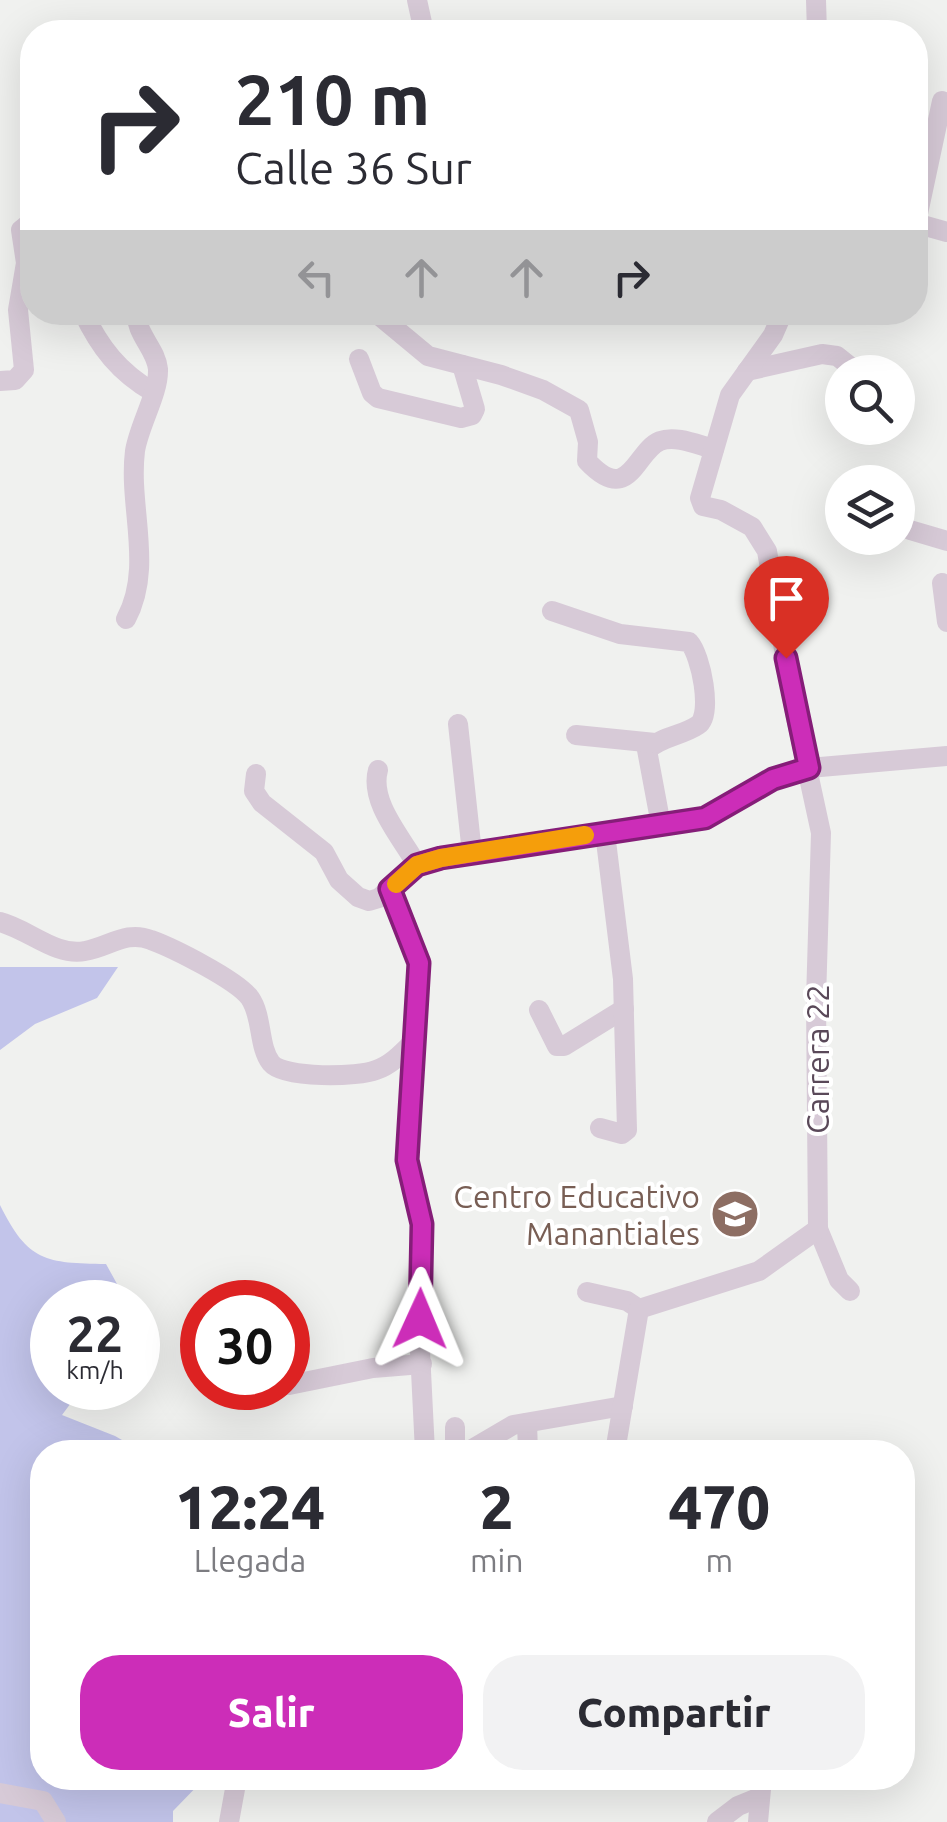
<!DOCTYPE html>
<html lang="es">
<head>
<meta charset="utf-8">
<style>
  body { margin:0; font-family:Ubuntu,sans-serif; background:#f2f2f3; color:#2b2b33; height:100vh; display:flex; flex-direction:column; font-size:38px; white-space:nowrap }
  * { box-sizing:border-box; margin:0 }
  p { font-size:32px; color:#7c7c81 }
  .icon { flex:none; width:55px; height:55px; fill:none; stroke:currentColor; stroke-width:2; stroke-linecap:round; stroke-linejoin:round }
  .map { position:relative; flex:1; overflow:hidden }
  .drawer { position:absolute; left:30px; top:1440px; width:885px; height:350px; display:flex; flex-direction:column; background:#fff; border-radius:40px; box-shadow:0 10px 40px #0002 }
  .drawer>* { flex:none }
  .hud { position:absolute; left:20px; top:20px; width:908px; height:305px; border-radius:40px; box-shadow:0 10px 40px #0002; background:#fff; color:#2b2b33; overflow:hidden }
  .controls { position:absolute; left:825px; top:355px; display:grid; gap:20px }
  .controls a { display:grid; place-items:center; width:90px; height:90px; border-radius:50%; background:#fff; box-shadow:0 10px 40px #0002; font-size:50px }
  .speed { position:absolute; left:30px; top:1280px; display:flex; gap:20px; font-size:50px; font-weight:700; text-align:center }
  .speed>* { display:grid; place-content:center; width:130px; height:130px; border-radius:50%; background:#fff; box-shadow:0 10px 40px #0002; line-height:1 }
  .speed small { font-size:25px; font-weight:400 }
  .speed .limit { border:15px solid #d22; background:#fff; color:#111 }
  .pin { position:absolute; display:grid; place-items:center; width:85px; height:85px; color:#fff; margin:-102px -42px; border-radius:50% 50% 50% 0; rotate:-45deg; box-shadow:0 0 10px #0007 }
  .pin .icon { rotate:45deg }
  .me { position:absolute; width:110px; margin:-55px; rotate:1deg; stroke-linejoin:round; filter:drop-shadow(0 0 8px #0008) }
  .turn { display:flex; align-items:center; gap:35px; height:210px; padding:0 50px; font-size:45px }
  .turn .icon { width:130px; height:130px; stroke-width:2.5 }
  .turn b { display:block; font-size:70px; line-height:85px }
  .lanes { display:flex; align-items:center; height:95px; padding:0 50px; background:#0003; justify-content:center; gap:50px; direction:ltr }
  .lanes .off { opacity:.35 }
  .eta { display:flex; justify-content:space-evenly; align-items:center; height:170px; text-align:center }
  .eta b { font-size:60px; font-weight:800; line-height:70px }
  .primary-button { display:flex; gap:20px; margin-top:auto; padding:20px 50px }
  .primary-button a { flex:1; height:115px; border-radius:40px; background:#cc2db8; color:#fff; font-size:40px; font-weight:800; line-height:115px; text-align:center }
  .primary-button a+a { background:#f2f2f3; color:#2b2b33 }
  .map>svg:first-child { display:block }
  .green { fill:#c2c4ea }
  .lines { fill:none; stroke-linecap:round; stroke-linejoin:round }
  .minor { stroke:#d7cad7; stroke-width:20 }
  .route-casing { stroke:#851d78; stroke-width:25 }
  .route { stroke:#cc2db8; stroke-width:18 }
  .slow { stroke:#f59e0b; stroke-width:18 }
  .labels { text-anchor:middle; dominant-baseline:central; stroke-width:8; stroke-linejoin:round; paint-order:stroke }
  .street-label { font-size:32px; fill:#5a4959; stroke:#fff }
  .education-label { font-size:32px; fill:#785e54; stroke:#fff; text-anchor:end }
</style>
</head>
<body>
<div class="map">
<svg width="947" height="1822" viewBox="0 0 947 1822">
  <rect width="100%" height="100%" fill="#f0f1ef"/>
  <g class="green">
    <polygon points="0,967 118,967 97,998 35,1024 0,1050"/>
    <path d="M0,1205C28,1262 46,1263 106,1264L127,1302H52V1388H82L62,1415L115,1436L143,1452H42V1778H205L173,1811V1822H0Z"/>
  </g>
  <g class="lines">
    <g class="minor">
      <polyline points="417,0 424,32"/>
      <polyline points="816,0 817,32"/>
      <polyline points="915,223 947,232"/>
      <polyline points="916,223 942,101"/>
      <path d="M83,312C100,348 119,372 153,392"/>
      <path d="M375,312L428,356L501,375L543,390L579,410L588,442L587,461C630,507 635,451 660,441C676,435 698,445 714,449"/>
      <polyline points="359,359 372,393 378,398 461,418 472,415 475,409 462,365"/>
      <polyline points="747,371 822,354 837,356 857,372"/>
      <polyline points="0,381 15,380 24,370 18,310 26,263 21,230 32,221"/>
      <polyline points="910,530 947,541"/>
      <polyline points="942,583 947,622"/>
      <path d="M552,611L620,634L689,642C701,655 713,715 698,725C682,736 662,736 647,750L661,825"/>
      <path d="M126,619C154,567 128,507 135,451C139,425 159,393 158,369C156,348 135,334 137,312"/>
      <polyline points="458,724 472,853"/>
      <polyline points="576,735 655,743"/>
      <path d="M378,770C369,802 402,838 417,865"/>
      <polyline points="256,774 254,791 262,803 324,852 339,880 358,897 369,901 379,898 417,865 441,858 705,817 773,779 809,768 947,756"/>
      <polyline points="390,889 419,963 407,1160 423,1224 420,1351 425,1452"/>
      <path d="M0,922C28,929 56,957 85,951C109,947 126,930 151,940C173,948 237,980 250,998C263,1017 258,1046 271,1063C284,1079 359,1077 376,1070C391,1065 402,1053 412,1043"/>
      <polyline points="539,1010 557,1046 564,1046 624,1009"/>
      <polyline points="600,1128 622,1134 627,1130 623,979 605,833"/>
      <polyline points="818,1229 839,1280 850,1291"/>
      <polyline points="587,1292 627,1301 639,1309"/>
      <polyline points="289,1385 373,1368 422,1364"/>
      <polyline points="527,1423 528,1452"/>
      <polyline points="455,1452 455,1427"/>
      <polyline points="467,1452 513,1425 623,1406"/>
      <polyline points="615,1452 639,1309 759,1271 818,1229 816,1000 821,833 795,713 767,551 752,527 721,510 703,506 700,498 730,395 773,335 783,312"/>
      <polyline points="650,1778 651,1778"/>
      <polyline points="0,1793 43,1801 56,1822"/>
      <polyline points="229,1822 237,1778"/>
      <polyline points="717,1822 738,1806 760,1797"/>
      <polyline points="758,1822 762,1778"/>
    </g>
  </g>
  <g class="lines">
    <g class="route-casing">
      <polyline id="route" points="420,1319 422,1224 407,1160 419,963 390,889 417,865 441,858 705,818 773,779 809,768 786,658"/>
    </g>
    <use href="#route" class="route"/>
    <polyline class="slow" points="396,884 417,865 441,858 585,835"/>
  </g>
  <defs>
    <g id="school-disc" transform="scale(2.5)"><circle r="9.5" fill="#8d6e63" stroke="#fff"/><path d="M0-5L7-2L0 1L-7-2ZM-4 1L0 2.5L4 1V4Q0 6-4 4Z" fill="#fff"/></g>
  </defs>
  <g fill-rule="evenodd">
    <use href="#school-disc" x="735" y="1214"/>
  </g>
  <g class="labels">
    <g class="street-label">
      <text transform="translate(817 1059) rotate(-90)">Carrera 22</text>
    </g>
    <g class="education-label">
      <text x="700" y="1196">Centro Educativo<tspan x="700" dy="37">Manantiales</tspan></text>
    </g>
  </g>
</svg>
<div class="controls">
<a><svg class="icon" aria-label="search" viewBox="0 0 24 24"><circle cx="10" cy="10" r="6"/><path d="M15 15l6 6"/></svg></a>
<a><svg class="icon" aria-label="layers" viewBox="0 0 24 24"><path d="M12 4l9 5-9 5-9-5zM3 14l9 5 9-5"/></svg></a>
</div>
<div class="speed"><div>22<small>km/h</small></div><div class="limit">30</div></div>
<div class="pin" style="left:786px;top:658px;background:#d93025"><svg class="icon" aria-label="arrive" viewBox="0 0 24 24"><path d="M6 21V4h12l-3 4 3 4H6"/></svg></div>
<svg class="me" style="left:420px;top:1319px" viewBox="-20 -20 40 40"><path d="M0-17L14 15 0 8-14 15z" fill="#cc2db8" stroke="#fff" stroke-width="4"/></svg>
<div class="hud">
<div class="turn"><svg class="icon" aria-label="right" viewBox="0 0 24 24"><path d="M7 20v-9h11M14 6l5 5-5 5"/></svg><div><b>210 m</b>Calle 36 Sur</div></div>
<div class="lanes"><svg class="icon off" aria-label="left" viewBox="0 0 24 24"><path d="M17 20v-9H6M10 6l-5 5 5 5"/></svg><svg class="icon off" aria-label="ahead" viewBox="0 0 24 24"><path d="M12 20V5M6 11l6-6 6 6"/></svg><svg class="icon off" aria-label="ahead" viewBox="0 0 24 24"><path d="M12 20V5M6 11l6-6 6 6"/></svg><svg class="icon" aria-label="right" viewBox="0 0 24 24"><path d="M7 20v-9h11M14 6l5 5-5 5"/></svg></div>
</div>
<section class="drawer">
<div class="eta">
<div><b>12:24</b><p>Llegada</p></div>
<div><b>2</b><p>min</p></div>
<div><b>470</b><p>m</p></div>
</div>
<div class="primary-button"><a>Salir</a><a>Compartir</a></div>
</section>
</div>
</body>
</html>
